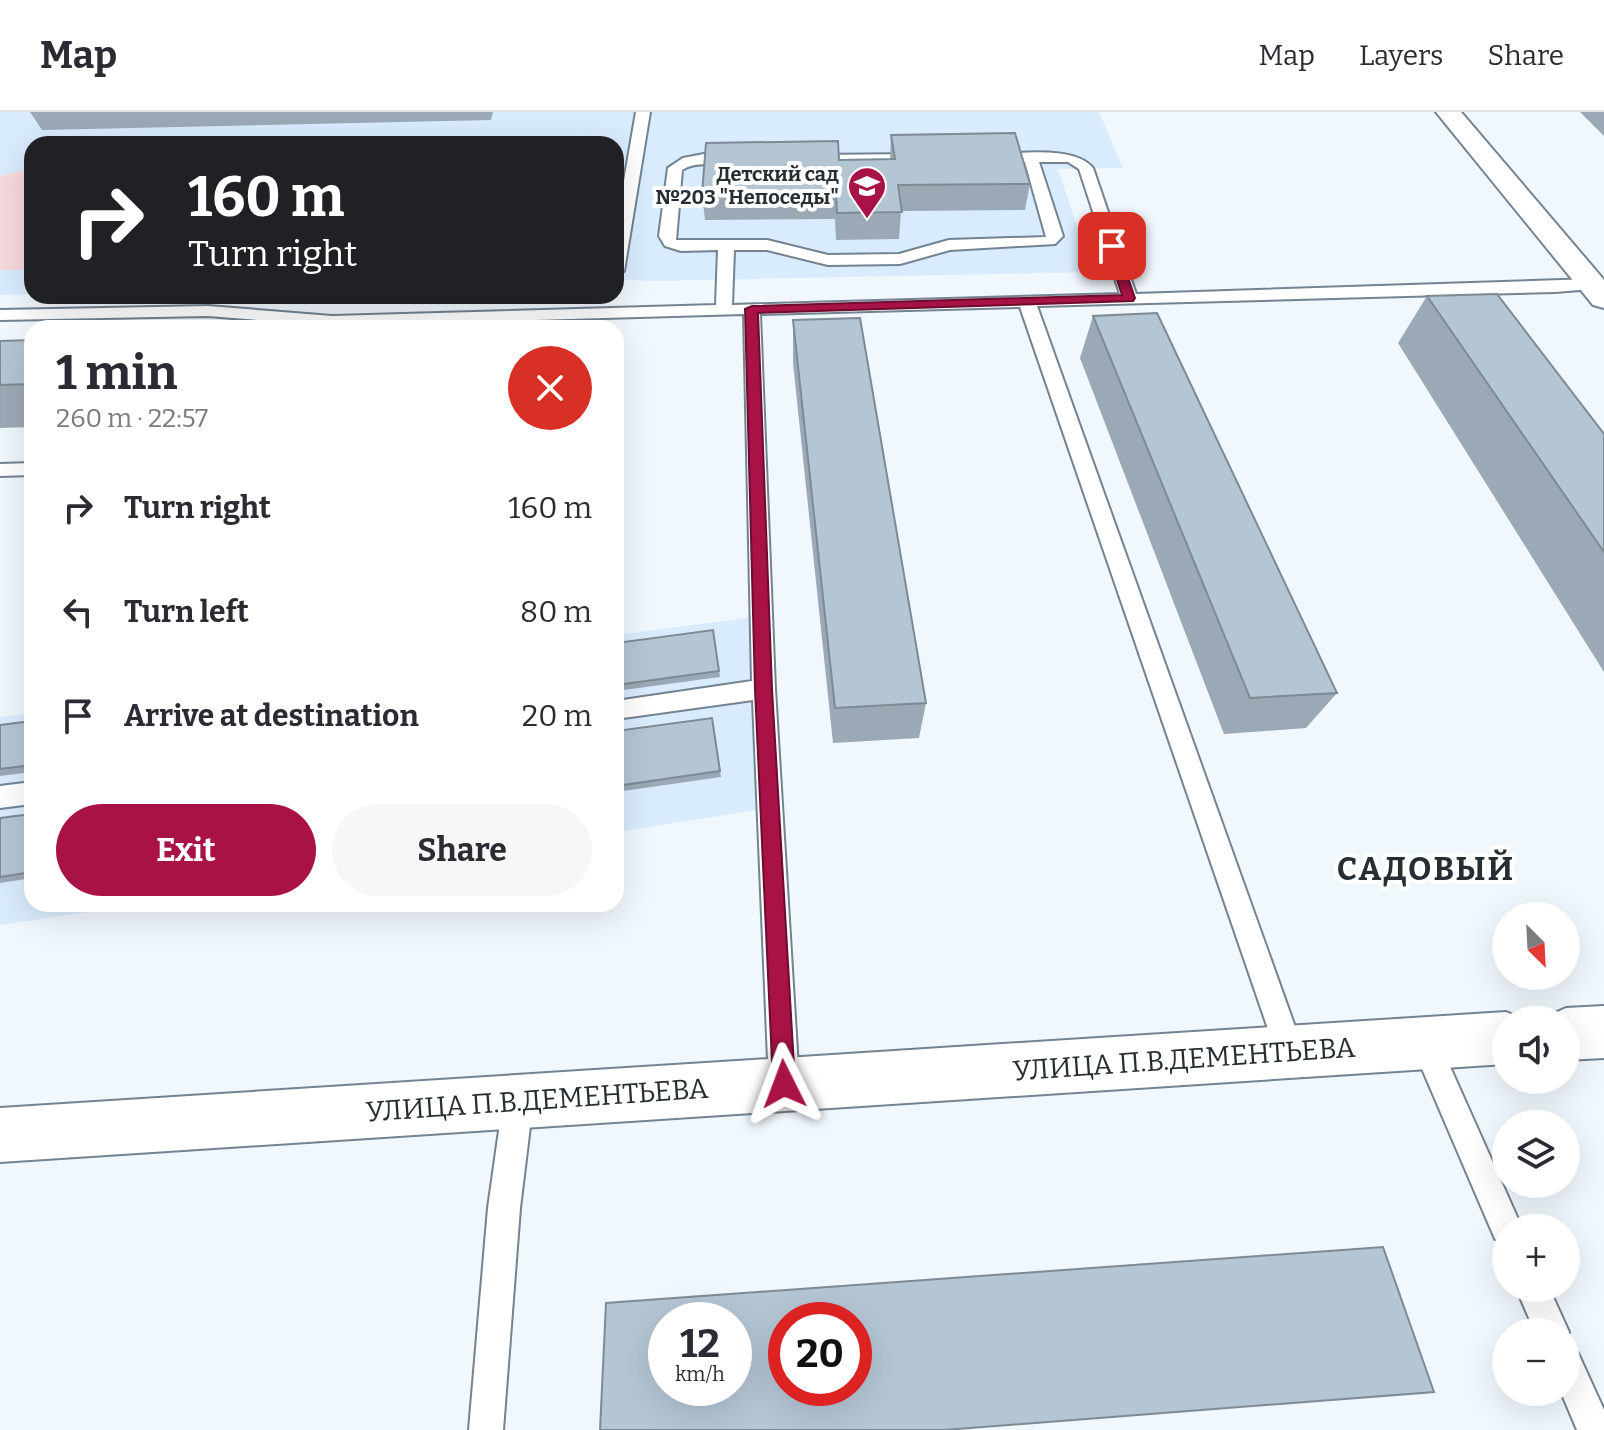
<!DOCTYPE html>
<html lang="en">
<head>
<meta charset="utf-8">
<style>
  body { margin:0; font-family:Bitter,serif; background:#f7f7f7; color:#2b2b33; height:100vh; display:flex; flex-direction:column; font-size:30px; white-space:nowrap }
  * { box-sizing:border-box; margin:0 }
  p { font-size:26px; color:#7c7c81 }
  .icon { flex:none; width:44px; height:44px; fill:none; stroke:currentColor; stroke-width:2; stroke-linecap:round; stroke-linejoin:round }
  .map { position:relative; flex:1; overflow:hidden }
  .drawer { position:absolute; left:24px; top:208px; width:600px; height:592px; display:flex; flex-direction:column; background:#fff; border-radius:24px; box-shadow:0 8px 32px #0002 }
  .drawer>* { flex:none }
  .top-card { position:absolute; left:24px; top:24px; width:600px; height:168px; border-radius:24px; box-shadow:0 8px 32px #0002; background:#202124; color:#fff; overflow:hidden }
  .needle { width:52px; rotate:156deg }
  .fabs { position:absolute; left:1492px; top:790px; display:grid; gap:16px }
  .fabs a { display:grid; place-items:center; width:88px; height:88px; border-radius:50%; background:#fff; box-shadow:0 8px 32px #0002; font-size:40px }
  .speed { position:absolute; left:648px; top:1190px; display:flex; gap:16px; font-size:40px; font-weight:700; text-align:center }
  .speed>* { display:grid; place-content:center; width:104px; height:104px; border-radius:50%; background:#fff; box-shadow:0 8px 32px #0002; line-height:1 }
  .speed small { font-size:20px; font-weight:400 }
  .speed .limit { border:12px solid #d22; background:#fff; color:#111 }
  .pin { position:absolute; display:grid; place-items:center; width:68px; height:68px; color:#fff; margin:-34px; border-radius:16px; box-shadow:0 4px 12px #0006 }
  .me { position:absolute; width:88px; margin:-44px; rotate:357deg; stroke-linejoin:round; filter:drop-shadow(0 0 6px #0008) }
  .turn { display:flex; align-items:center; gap:28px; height:168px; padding:0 32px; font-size:36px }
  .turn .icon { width:104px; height:104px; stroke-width:2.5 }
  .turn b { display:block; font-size:56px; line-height:68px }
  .round { display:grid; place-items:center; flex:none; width:84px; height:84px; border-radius:42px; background:#f7f7f7 }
  .head { display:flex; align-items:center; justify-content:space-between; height:136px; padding:0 32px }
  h1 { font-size:48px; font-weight:700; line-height:60px }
  .action { display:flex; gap:16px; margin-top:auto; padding:16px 32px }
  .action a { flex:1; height:92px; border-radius:48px; background:#a81246; color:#fff; font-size:32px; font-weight:700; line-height:92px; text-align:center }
  .action a+a { background:#f7f7f7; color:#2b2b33 }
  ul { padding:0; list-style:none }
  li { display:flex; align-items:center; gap:24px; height:104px; padding:0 32px }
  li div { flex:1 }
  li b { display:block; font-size:30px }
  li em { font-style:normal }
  header { display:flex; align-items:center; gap:48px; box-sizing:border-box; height:112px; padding:0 40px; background:#fff; border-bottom:2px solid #e1e1e2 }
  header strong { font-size:38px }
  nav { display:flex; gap:44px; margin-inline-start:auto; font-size:28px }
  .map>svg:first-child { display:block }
  .built { fill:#d9ecfd }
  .green { fill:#f7d9dd }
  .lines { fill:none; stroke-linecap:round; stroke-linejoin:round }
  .service-casing { stroke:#738391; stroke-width:4 }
  .tertiary-casing { stroke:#738391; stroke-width:4 }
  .secondary-casing { stroke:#738391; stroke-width:4 }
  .service { fill:#fff; fill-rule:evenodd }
  .tertiary { fill:#fff; fill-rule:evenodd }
  .secondary { fill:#fff; fill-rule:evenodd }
  .wall { fill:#9ba9b6 }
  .building { fill:#b4c5d4; stroke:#7e8a94; stroke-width:2; fill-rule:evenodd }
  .route { fill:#a81246; stroke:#6d0c2e; stroke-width:2 }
  .labels { text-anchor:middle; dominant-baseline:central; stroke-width:8; stroke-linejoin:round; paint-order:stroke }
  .far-poi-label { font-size:20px; font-weight:bold; fill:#262d33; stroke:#fff; text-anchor:end }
  .near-street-label { font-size:28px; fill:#262d33; stroke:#fff }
  .district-label { font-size:32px; font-weight:bold; letter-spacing:2px; fill:#262d33; stroke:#fff }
</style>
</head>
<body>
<header>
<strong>Map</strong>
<nav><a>Map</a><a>Layers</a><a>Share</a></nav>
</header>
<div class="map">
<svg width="1604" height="1318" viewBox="0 0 1604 1318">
  <rect width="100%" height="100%" fill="#f0f7fd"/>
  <g class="built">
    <polygon points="0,0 1099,0 1123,56 1058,57 1092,160 651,169 616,167 616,32 32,32 32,182 0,183"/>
    <polygon points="762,504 770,696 616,720 616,523"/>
    <polygon points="32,601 32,792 140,792 0,813 0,605"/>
  </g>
  <polygon class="green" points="32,56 32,158 0,158 0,64"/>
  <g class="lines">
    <g class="service-casing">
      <g id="service">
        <polygon points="636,0 650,0 624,159 616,164 616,115"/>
        <path d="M704,42L736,43L743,47C727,58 701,46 682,58L676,128H767L828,143L899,142L949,128L1046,125L1025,50H989L982,46L989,42C1018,42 1074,33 1093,56L1136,182L1592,167L1600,172L1592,177L1555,180L1037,194L1304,940L1300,950L1290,954L1280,950L1276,940L1020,195L760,202L775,577L799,972L794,982L784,987L774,982L769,972L753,588L616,607V589L752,569L744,202L332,214L208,204L0,208V198L208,194L332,204L716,193L718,138L681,139L665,134L659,124L668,56L683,46ZM1039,50H1068L1079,57L1120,182L732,193L734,138H767L828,153L900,152L950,138L1055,132L1063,124Z"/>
        <polygon points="920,42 925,43 925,49 809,51 802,47 809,43"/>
        <polygon points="32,351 32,363 0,364 0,352"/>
        <polygon points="32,670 32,692 0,696 0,674"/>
        <polygon points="1425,917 1435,921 1522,1116 1506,1116 1506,1132 1495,1127 1411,931 1415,921"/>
        <polygon points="518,975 528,980 533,990 520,1096 503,1318 469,1318 488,1096 503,990 508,980"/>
        <polygon points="1516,1176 1549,1176 1569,1220 1566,1226 1566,1220 1535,1220"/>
        <polygon points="1566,1236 1578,1241 1604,1298 1604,1318 1577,1318 1561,1280 1566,1280"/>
      </g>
    </g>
    <g class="tertiary-casing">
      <g id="tertiary">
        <polygon points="1604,894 1604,946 1566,948 1566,908 1546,908 1548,904 1566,896"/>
        <polygon points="1506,900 1525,908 1506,908 1506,952 0,1050 0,996"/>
      </g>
    </g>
    <g class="secondary-casing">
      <polygon id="secondary" points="1436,0 1461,0 1604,168 1604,196 1593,193"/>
    </g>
    <use href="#service" class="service"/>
    <use href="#tertiary" class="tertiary"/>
    <use href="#secondary" class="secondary"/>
  </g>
  <g class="wall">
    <polygon points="30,0 493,0 491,8 42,18"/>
    <polygon points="1580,0 1604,0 1604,24"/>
    <polygon points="891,23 1030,72 1025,98 901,99 899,127 836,128 835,107 705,108 702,82 839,48 890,47"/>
    <polygon points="1427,184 1604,322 1604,560 1398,231"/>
    <polygon points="1093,204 1337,581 1306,616 1224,622 1080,246"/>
    <polygon points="793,208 926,591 919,626 833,631 793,251"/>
    <polygon points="32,228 32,315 0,316 0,229"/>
    <polygon points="616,531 719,559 720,565 616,579"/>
    <polygon points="712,606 721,665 616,680 616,619"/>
    <polygon points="32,609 32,660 0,664 0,613"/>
    <polygon points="32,702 32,766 0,771 0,706"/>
  </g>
  <g class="building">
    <polygon points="1015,21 1030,72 898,73 902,100 837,101 836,80 702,82 706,31 838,29 839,48 895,47 891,23"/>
    <polygon points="1497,182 1604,322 1604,440 1427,184"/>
    <polygon points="1157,201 1337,581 1250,586 1093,204"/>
    <polygon points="860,206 926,591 835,596 793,208"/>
    <polygon points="32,228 32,272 0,273 0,229"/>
    <polygon points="713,518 719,559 616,573 616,531"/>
    <polygon points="712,606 720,659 616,674 616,619"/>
    <polygon points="32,609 32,653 0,657 0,613"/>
    <polygon points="32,702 32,760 0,765 0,706"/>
    <path d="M1383,1135L1434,1280L944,1318H600L606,1191ZM666,1208H734V1276H666ZM786,1208H854V1276H786Z"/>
  </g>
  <polygon class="route" points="1112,131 1117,134 1135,186 1133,189 758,201 772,577 795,972 792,980 784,983 777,980 773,972 755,577 745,197 752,194 1122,183 1106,134"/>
  <defs>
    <g id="school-pin" transform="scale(2)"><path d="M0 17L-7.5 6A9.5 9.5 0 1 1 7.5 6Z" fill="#a81246" stroke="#fff"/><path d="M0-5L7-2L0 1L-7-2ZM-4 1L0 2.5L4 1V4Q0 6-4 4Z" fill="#fff"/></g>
  </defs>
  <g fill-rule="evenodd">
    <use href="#school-pin" x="867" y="74"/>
  </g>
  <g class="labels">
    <g class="far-poi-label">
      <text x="839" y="62">Детский сад<tspan x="839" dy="23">№203 "Непоседы"</tspan></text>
    </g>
    <g class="near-street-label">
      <text transform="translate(1184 947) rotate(-4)">УЛИЦА П.В.ДЕМЕНТЬЕВА</text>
      <text transform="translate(537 988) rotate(-4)">УЛИЦА П.В.ДЕМЕНТЬЕВА</text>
    </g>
    <g class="district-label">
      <text x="1426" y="757">САДОВЫЙ</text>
    </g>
  </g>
</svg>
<div class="fabs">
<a><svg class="needle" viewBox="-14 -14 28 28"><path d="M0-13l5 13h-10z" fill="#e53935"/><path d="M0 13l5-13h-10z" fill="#7c7c81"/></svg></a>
<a><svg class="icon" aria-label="sound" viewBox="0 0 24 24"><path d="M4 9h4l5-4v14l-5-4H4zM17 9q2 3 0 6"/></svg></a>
<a><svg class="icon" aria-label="layers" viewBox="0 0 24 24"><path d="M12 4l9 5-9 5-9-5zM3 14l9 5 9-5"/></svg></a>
<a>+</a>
<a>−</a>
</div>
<div class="speed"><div>12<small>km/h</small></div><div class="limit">20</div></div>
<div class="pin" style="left:1112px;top:134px;background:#d93025"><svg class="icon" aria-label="arrive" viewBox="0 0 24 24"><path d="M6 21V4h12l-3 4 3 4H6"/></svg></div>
<svg class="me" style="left:784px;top:972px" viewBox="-20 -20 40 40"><path d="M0-17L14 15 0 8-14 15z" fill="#a81246" stroke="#fff" stroke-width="4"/></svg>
<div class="top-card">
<div class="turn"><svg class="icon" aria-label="right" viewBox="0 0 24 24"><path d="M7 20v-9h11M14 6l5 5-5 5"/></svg><div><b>160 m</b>Turn right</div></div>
</div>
<section class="drawer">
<div class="head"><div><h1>1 min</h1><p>260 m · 22:57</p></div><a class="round" style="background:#d93025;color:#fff"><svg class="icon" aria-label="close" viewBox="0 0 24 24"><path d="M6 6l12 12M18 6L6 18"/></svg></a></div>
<ul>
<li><svg class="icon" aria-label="right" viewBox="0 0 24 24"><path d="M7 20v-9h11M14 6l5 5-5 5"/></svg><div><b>Turn right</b></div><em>160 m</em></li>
<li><svg class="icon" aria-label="left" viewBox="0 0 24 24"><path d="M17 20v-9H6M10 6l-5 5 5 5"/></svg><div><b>Turn left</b></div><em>80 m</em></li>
<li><svg class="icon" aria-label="arrive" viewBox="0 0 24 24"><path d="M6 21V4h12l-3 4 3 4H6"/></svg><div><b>Arrive at destination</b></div><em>20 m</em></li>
</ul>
<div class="action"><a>Exit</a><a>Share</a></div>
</section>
</div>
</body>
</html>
